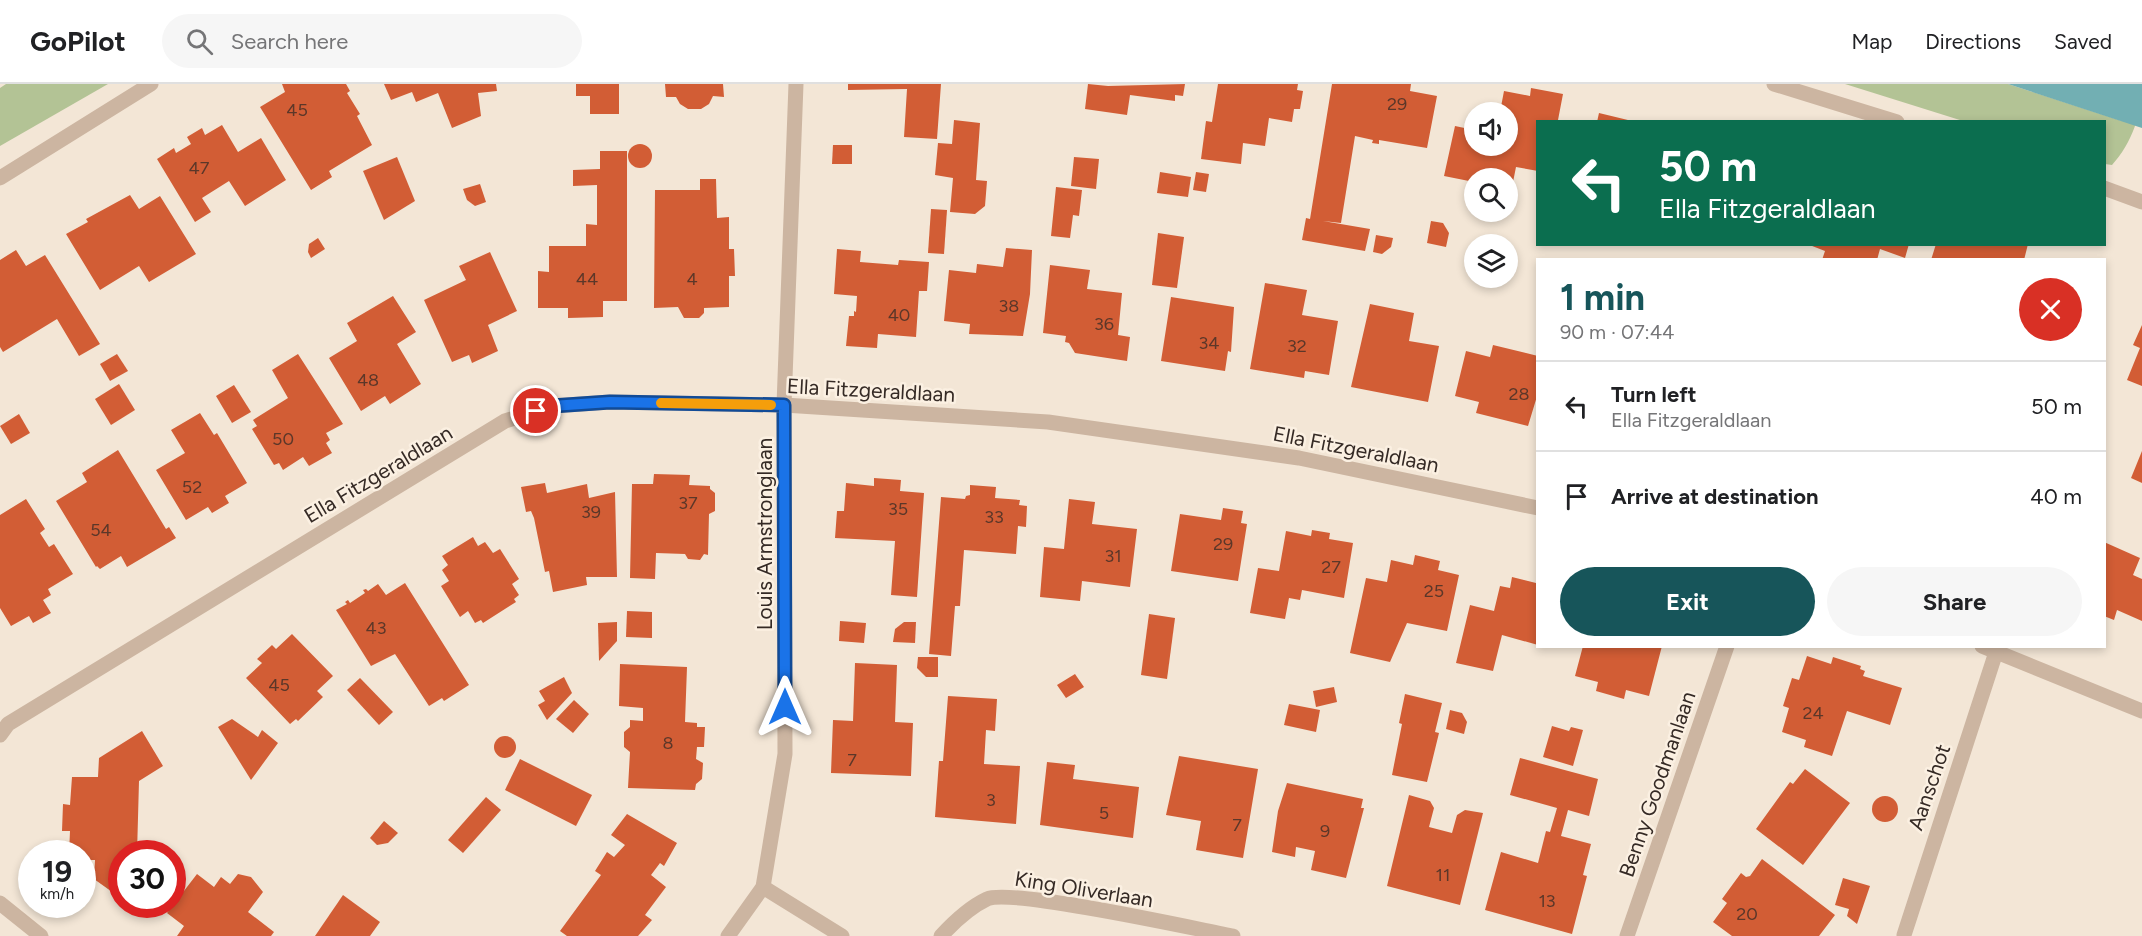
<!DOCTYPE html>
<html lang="en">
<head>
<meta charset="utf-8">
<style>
  body { margin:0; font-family:Figtree,sans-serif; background:#f6f6f6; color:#202124; height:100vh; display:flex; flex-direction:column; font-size:22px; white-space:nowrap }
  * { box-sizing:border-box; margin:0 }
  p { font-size:20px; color:#757577 }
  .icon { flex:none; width:33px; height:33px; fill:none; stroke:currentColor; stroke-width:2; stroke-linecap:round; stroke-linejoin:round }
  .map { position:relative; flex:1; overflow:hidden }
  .drawer { position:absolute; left:1536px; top:174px; width:570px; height:390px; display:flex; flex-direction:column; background:#fff; border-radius:0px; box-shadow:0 3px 9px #0003 }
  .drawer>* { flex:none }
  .hud { position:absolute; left:1536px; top:36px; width:570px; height:126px; border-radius:0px; box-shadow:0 3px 9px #0003; background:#0b6e4f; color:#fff; overflow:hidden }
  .fabs { position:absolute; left:1464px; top:18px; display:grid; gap:12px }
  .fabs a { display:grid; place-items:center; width:54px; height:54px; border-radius:50%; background:#fff; box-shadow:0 3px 9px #0003; font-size:30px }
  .speed { position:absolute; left:18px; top:756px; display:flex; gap:12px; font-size:30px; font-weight:700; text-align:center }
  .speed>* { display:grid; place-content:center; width:78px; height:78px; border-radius:50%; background:#fff; box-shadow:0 3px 9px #0003; line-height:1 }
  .speed small { font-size:15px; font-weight:400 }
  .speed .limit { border:9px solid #d22; background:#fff; color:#111 }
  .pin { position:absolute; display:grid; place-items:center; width:51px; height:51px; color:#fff; margin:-26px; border:3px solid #fff; border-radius:50%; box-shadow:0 2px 6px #0007 }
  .me { position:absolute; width:66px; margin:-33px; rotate:0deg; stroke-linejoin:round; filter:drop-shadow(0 0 4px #0008) }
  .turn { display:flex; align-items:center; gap:21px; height:126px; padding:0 24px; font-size:27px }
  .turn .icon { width:78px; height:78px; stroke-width:2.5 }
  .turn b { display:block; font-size:42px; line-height:51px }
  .round { display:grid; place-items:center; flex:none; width:63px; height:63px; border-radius:32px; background:#f6f6f6 }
  .head { display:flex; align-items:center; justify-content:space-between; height:102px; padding:0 24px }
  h1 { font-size:36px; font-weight:700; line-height:45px; color:#17555a }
  .action { display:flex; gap:12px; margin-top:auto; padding:12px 24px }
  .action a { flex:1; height:69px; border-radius:36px; background:#17555a; color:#fff; font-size:24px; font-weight:700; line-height:69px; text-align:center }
  .action a+a { background:#f6f6f6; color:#202124 }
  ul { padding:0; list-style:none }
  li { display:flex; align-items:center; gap:18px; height:90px; padding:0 24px; border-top:2px solid #e0e0e0 }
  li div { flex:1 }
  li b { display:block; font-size:22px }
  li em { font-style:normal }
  header { display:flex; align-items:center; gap:36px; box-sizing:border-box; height:84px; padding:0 30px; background:#fff; border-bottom:2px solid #e0e0e0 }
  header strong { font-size:28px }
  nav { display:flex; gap:33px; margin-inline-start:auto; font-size:21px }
  .search { width:420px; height:54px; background:#f6f6f6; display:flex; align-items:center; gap:15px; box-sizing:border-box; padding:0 21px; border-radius:33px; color:#757577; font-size:22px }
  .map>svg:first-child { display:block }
  .green { fill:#b3c395 }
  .water { fill:#72afb3 }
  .building { fill:#d25d35 }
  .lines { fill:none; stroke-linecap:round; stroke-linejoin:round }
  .minor { stroke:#ccb5a1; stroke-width:15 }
  .route-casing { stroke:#114b97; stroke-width:15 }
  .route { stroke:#1a73e8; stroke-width:10 }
  .slow { stroke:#f59e0b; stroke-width:10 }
  .labels { text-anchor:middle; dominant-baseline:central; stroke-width:5; stroke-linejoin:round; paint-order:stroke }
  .number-label { font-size:18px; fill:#5c3729 }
  .street-label { font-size:21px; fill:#352a25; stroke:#fbf0e2 }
</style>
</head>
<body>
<header>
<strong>GoPilot</strong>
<div class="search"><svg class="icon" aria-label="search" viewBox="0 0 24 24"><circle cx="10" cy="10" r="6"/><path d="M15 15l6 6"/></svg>Search here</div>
<nav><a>Map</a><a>Directions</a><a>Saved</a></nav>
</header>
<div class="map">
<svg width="2142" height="852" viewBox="0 0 2142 852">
  <rect width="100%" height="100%" fill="#f3e6d6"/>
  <g class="green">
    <polygon points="6,0 108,0 0,62 0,4"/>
    <path d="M1845,0H2008L2122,37L2142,0C2142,30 2132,59 2112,81L2105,80L2104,38L1963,37Z"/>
  </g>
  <polygon class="water" points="2008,0 2142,0 2142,44"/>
  <g class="building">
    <polygon points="282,0 346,0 350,7 347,9 360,30 357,32 372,61 329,87 332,93 311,106 260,23 285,8"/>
    <polygon points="384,0 496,0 497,7 478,9 481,32 452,44 438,9 416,18 412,8 391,16"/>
    <polygon points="576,0 619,0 619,30 590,30 590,12 576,12"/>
    <polygon points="665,0 723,0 724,13 713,12 709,20 701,25 688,25 680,20 676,13 666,13"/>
    <polygon points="848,0 941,0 937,55 904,53 907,5 848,6"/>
    <polygon points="1088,0 1108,2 1185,0 1183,12 1175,11 1175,17 1130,11 1127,31 1085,25"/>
    <polygon points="1218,0 1298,0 1297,6 1303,7 1300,25 1294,25 1292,38 1269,34 1265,62 1243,59 1241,80 1201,75 1206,37 1212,38"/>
    <polygon points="1332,0 1411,0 1410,7 1437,12 1427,64 1379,56 1379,60 1372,59 1373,56 1355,52 1341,139 1323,137 1370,145 1365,167 1302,156 1306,134 1310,135"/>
    <polygon points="1531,4 1563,10 1558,36 1538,38 1538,87 1516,83 1512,103 1508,102 1508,94 1474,94 1474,98 1444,92 1455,42 1474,46 1474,62 1508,62 1508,28 1500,28 1504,7 1530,12"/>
    <polygon points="1599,29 1632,37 1631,38 1597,38"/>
    <polygon points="954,36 980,39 976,96 987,97 985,122 975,130 950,128 953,94 935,91 938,59 952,60"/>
    <polygon points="222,41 238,68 261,54 286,96 245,122 229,97 202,114 211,128 195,138 157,75 174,64 176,69 191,60 187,53 202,44 205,51"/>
    <circle cx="640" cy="72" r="12"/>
    <polygon points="833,61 852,61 852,80 832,80"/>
    <polygon points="600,67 627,67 627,217 603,217 603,233 568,234 568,224 538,224 538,187 549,188 549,162 586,162 586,140 597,141 597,101 573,102 573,86 600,85"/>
    <polygon points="397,73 415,117 384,136 363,87"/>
    <polygon points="1074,73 1099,75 1096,105 1071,102"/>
    <polygon points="1160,88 1191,93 1188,113 1157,109"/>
    <polygon points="1196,88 1209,90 1206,108 1193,106"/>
    <polygon points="700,95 716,95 717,134 729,133 729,165 734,165 735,192 729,192 729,223 704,224 704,229 699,234 684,234 678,223 654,224 655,106 700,106"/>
    <polygon points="480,100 486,118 475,122 467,116 463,105"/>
    <polygon points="1056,103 1082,106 1079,132 1073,131 1070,154 1051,152"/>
    <polygon points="130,111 139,125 160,112 196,170 149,198 139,182 100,206 66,150 88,138 86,135"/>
    <polygon points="931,125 947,126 944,170 928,169"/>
    <polygon points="1431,137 1443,139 1449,149 1446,163 1427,159"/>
    <polygon points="1158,149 1184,153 1177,204 1152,201"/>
    <polygon points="1376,151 1393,154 1391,163 1382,170 1373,168"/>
    <polygon points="318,154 325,165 311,174 308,168 309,160"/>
    <polygon points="1807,160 1909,160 1905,174 1880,165 1877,176 1822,176 1825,167"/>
    <polygon points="1936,160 2028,160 2024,176 1931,176"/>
    <polygon points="1006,164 1032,166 1030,210 1023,252 969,250 970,240 944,237 949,186 976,189 977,180 1003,183"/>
    <polygon points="837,165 861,167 860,178 898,181 899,176 929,178 927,207 919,207 916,253 878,250 877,264 846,262 849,232 854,232 854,227 856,228 857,212 834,210"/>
    <polygon points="16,166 26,182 45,171 100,260 79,272 57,235 3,268 0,263 0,176"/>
    <polygon points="490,168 517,227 488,241 498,267 472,279 469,271 452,278 424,216 466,196 459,182"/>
    <polygon points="1050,181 1090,186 1087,205 1122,209 1118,251 1130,253 1127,277 1075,269 1069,259 1065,258 1066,252 1043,249"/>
    <polygon points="1265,199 1307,206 1302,231 1338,237 1329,291 1305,287 1304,294 1250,285"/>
    <polygon points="393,212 416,248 397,260 421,300 390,320 385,312 361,327 329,274 357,257 347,239"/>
    <polygon points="1171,213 1234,223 1231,268 1228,267 1225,287 1161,277"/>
    <polygon points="1370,220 1414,229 1409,257 1439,262 1428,318 1351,303"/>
    <polygon points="2142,241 2142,302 2127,296 2140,264 2133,261"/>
    <polygon points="1493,261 1538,272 1538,309 1528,342 1476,329 1479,318 1455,312 1466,267 1490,273"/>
    <polygon points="117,270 128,287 110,297 100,280"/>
    <polygon points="298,270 343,340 326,349 330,356 326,359 332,369 309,382 303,373 283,386 279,379 274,381 252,345 257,342 253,336 288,314 272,286"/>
    <polygon points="119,300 135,326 111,341 95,315"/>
    <polygon points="234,301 251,328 232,339 216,312"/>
    <polygon points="200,329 214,351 217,349 247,399 225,412 229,419 212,429 208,423 186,436 156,386 185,369 171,346"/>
    <polygon points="19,330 30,349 11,360 0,342"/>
    <polygon points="118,366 166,445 169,443 176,454 127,483 121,472 100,485 97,482 96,483 56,417 87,398 82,389"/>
    <polygon points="2142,367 2142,399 2131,394"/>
    <polygon points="654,390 690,391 689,401 710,402 710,405 715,409 715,427 709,430 708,471 704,470 700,476 688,475 685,470 656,469 655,495 630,494 632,400 653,400"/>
    <polygon points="874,394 901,396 900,407 924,409 917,513 891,511 895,457 835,454 837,427 844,427 846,399 874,402"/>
    <polygon points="545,399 547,409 587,400 589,414 615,408 617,493 586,493 587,501 553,508 549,487 545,488 534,434 531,427 526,428 521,403"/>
    <polygon points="970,401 996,403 995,414 1020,416 1019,421 1027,422 1026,443 1018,442 1016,470 964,466 960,522 955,522 951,572 929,570 941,413 965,415 966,412 970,411"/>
    <polygon points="26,415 45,445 40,449 49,463 54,460 73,490 48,505 51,511 43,516 51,529 33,539 29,532 11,542 0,524 0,431"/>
    <polygon points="1069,415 1095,418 1092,440 1137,445 1130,503 1082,497 1080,517 1040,513 1044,463 1064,465"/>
    <polygon points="1223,424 1243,427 1241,439 1247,440 1238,497 1171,487 1180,430 1221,436"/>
    <polygon points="1312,446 1330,449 1329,455 1353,459 1344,514 1302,506 1300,516 1289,514 1285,535 1250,529 1258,484 1279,487 1286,447 1311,452"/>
    <polygon points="473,453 478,462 485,458 493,469 500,465 519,495 512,500 519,511 514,515 516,518 483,539 481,536 475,539 468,527 460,533 441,502 449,497 442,486 448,481 442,472"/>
    <polygon points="2104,458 2140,474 2133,491 2142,495 2142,537 2117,526 2114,536 2104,532"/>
    <polygon points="1415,471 1440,477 1438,486 1459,491 1447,547 1407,539 1390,578 1350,569 1366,494 1387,498 1391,476 1413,481"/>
    <polygon points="1512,493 1536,499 1538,561 1502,551 1493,587 1456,579 1470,521 1494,527 1500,502 1510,504"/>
    <polygon points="405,499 469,601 444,617 442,614 429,622 395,570 371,582 336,526 347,520 345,518 348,516 350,519 365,509 363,506 366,505 368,507 378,500 386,511"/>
    <polygon points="627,527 652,528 652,554 626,553"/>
    <polygon points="1149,530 1175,534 1167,595 1141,591"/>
    <polygon points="840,537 866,539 864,559 839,557"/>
    <polygon points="617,538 617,557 599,577 598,539"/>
    <polygon points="904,538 916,538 915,559 893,558 895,545"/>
    <polygon points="292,550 333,592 317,607 323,613 298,637 296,635 290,640 246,594 262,579 257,575 272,561 276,565"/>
    <polygon points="1583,562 1662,562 1649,612 1626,606 1624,615 1596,607 1598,598 1575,592"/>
    <polygon points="1807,572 1831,580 1833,573 1861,582 1860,585 1865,587 1863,592 1902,604 1890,641 1847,627 1832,672 1804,663 1806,656 1782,648 1789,624 1783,622 1792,594 1799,596"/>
    <polygon points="918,573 938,573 938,593 926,593 917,584"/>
    <polygon points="855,579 897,581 895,638 913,639 911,692 831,689 833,636 853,637"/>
    <polygon points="620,580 687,583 685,638 697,639 697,643 705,643 704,663 697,663 696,675 703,679 702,695 696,700 695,706 628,704 630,668 624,663 624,648 630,643 630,636 643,637 643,624 619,622"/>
    <polygon points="1075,590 1084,603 1066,614 1057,601"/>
    <polygon points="564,593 572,609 547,636 538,621 545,617 539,607"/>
    <polygon points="360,594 393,628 379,641 347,606"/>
    <polygon points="1334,603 1337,618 1316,623 1313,607"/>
    <polygon points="1405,610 1442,619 1435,648 1439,649 1427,698 1392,691 1402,640 1399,639"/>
    <polygon points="948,612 997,615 995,647 986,646 984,680 1020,682 1016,740 935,733 939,677 943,677"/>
    <polygon points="574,616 589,630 573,649 556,635"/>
    <polygon points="1289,620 1320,626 1316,648 1284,641"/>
    <polygon points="1450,626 1462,629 1467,638 1464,650 1446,645"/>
    <polygon points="232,635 258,653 262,646 278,659 251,696 218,643"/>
    <polygon points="1552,642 1569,647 1571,643 1583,646 1573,682 1543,673"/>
    <polygon points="142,647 163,682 139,697 137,770 122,770 122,815 94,795 95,776 82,776 82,770 69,770 70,747 62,747 63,720 70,721 72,693 98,693 99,674"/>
    <circle cx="505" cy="663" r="11"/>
    <polygon points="1179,672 1258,685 1243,774 1196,766 1201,737 1166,731"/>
    <polygon points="1520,674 1598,695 1589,732 1568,726 1561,752 1591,760 1583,791 1587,792 1572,850 1485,826 1501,768 1538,779 1546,747 1550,748 1557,724 1510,711"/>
    <polygon points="520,675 592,711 576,742 505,706"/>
    <polygon points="1047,678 1075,681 1073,695 1139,703 1133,754 1040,741"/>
    <polygon points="1805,685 1850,719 1803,781 1756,745 1790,698 1793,700"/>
    <polygon points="1287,699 1363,715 1361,724 1364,724 1346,794 1311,786 1315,767 1296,763 1295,773 1272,768 1278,727"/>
    <polygon points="1409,711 1430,717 1434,724 1429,743 1452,749 1457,731 1465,726 1483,729 1460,821 1387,802"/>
    <circle cx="1885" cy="725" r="13"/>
    <polygon points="486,713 501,726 463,769 448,756"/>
    <polygon points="627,730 677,759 664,782 660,779 651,791 666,803 645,831 652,836 638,852 567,852 560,847 601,791 595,787 607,768 614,773 625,761 611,751"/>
    <polygon points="384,737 398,749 388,759 377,761 370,754"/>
    <polygon points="1762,775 1835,831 1819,852 1732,852 1713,838 1727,819 1722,815 1741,789 1746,793 1750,792"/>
    <polygon points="197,790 214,803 221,793 230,800 238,790 251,793 263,808 248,828 274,848 271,852 177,852 184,842 167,829"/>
    <polygon points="1843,794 1870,802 1857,840 1847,832 1849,825 1835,821"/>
    <polygon points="343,811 380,838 370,852 315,852"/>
  </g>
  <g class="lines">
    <g class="minor">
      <polyline points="1774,0 1897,38"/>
      <polyline points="0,94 151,0"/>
      <polyline points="2104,104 2142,118"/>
      <polyline points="1982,562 2142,627"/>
      <polyline points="0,651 8,640 505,337 552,322 610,318 784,321 1048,338 1299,374 1538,424"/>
      <polyline points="763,803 842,852"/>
      <polyline points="0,819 41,852"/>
      <polyline points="1904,851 1996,568"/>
      <polyline points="728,852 763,803 785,670 784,321 796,0"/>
      <path d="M941,852C953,839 970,823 987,815C1012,804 1196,845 1233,852"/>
      <polyline points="1627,852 1727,562"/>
    </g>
  </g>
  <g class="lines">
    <g class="route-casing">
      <polyline id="route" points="536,327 552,322 610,318 784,321 785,623"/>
    </g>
    <use href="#route" class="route"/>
    <polyline class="slow" points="661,319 771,321"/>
  </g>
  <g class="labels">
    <g class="number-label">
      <text x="1397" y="20">29</text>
      <text x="297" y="26">45</text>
      <text x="199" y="84">47</text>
      <text x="587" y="195">44</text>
      <text x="692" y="195">4</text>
      <text x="1009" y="222">38</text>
      <text x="899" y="231">40</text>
      <text x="1104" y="240">36</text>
      <text x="1209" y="259">34</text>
      <text x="1297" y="262">32</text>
      <text x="368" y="296">48</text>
      <text x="1519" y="310">28</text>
      <text x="283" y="355">50</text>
      <text x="192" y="403">52</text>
      <text x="688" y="419">37</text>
      <text x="898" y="425">35</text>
      <text x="591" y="428">39</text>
      <text x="994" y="433">33</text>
      <text x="101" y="446">54</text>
      <text x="1223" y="460">29</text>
      <text x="1113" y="472">31</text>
      <text x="1331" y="483">27</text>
      <text x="1434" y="507">25</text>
      <text x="376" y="544">43</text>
      <text x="279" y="601">45</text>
      <text x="1813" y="629">24</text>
      <text x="668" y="659">8</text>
      <text x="852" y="676">7</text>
      <text x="991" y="716">3</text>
      <text x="1104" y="729">5</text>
      <text x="1237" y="741">7</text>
      <text x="1325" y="747">9</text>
      <text x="1443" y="791">11</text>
      <text x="1547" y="817">13</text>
      <text x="1747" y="830">20</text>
    </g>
    <g class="street-label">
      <text transform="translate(871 306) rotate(3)">Ella Fitzgeraldlaan</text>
      <text transform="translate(1356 365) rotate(11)">Ella Fitzgeraldlaan</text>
      <text transform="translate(378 390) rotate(-31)">Ella Fitzgeraldlaan</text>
      <text transform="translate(764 450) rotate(-90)">Louis Armstronglaan</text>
      <text transform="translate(1657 700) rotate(-71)">Benny Goodmanlaan</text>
      <text transform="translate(1929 703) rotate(-71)">Aanschot</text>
      <text transform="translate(1084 805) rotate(9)">King Oliverlaan</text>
    </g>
  </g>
</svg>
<div class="fabs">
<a><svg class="icon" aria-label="sound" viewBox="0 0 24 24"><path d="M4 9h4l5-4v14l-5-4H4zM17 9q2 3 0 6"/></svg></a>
<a><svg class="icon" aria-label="search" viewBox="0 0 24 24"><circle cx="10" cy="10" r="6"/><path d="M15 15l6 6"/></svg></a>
<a><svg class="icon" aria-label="layers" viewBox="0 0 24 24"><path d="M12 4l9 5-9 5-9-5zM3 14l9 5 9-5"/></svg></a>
</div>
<div class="speed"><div>19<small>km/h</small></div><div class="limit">30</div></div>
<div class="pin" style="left:536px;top:327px;background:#d93025"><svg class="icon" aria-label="arrive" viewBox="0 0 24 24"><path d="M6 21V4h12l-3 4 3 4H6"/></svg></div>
<svg class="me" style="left:785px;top:623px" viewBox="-20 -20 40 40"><path d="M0-17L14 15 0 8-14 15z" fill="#1a73e8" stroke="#fff" stroke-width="4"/></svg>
<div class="hud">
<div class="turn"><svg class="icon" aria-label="left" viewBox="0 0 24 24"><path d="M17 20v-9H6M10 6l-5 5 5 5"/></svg><div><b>50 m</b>Ella Fitzgeraldlaan</div></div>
</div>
<section class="drawer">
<div class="head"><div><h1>1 min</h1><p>90 m · 07:44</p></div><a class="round" style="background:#d93025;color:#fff"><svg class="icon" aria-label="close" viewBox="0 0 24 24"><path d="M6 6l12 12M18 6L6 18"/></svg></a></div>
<ul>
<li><svg class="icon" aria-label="left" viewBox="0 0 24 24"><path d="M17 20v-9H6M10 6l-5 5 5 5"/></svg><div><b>Turn left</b><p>Ella Fitzgeraldlaan</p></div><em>50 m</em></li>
<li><svg class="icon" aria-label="arrive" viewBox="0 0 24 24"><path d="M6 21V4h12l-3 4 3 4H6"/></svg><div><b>Arrive at destination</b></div><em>40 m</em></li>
</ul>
<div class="action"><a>Exit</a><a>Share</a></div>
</section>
</div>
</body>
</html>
